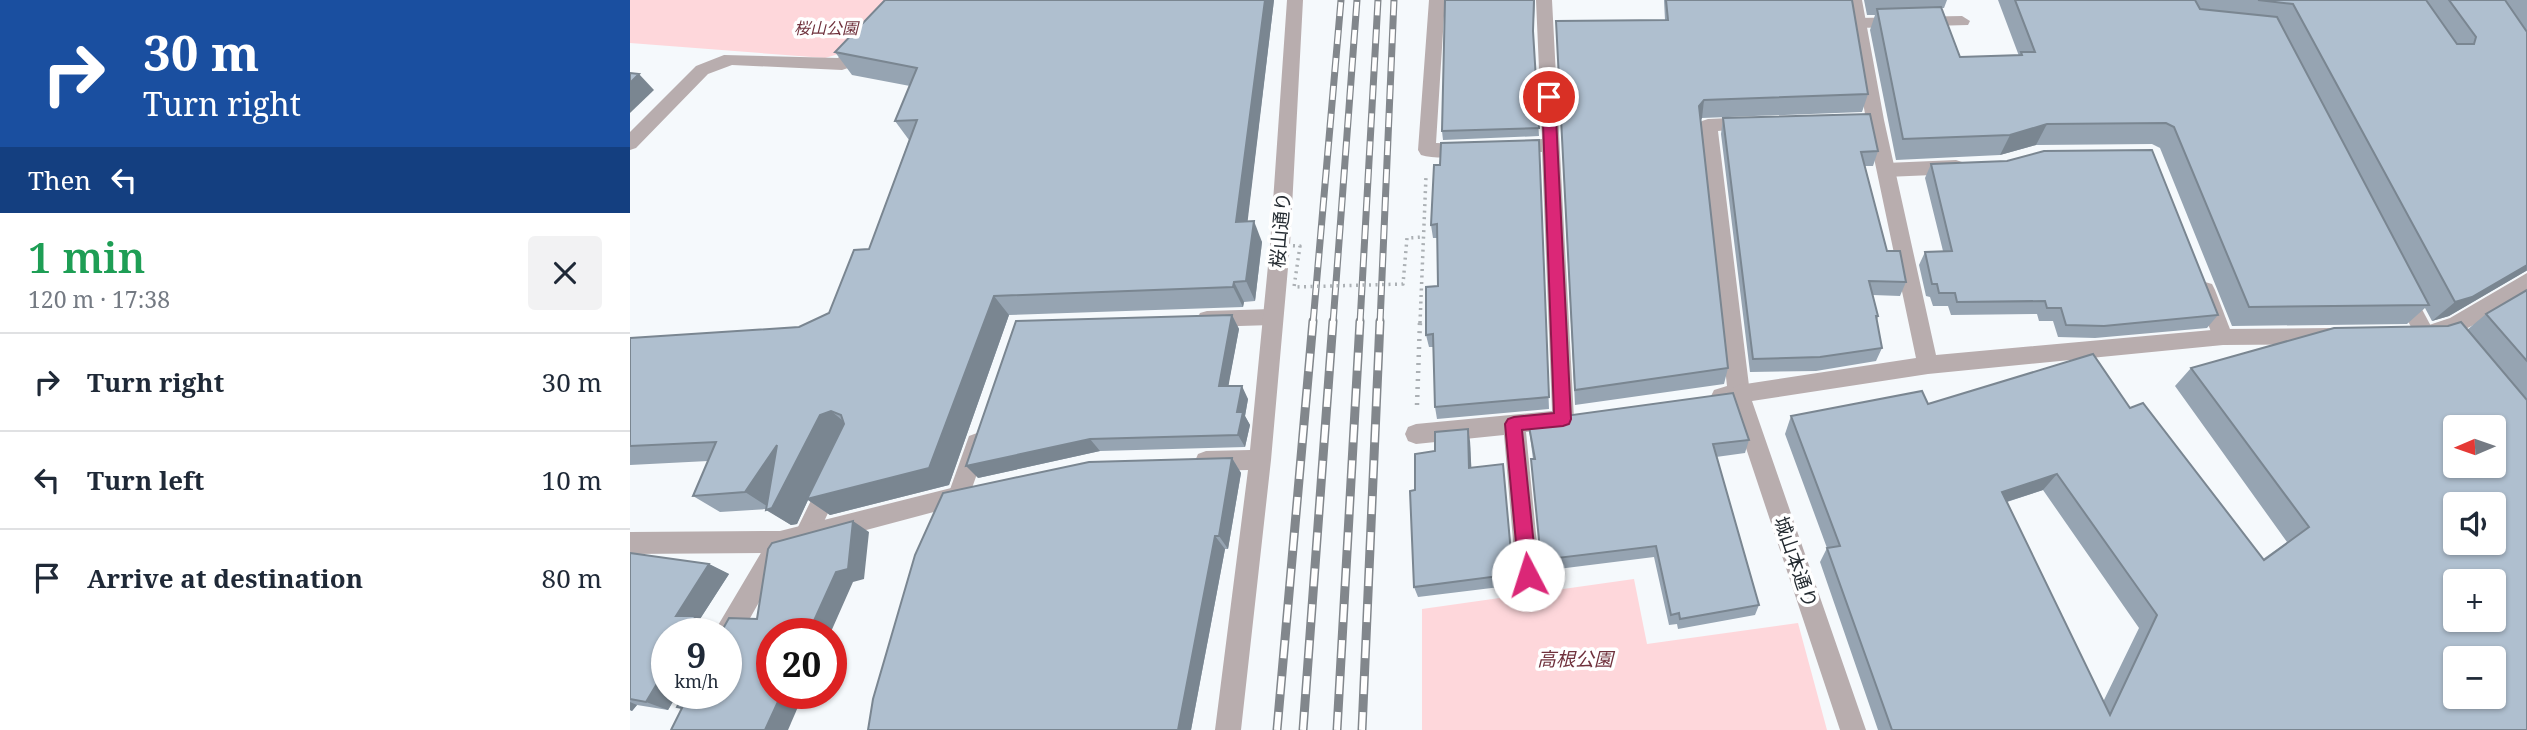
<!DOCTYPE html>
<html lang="en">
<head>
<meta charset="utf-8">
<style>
  body { margin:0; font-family:"Noto Serif","Noto Sans JP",serif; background:#f2f2f3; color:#1f2937; height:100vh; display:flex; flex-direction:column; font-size:26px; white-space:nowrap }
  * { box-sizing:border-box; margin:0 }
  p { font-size:23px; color:#747a83 }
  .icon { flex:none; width:38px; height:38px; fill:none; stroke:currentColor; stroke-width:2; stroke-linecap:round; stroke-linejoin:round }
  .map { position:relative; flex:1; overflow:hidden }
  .side { display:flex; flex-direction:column; background:#fff; width:630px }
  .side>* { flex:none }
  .guide { background:#1a4fa0; color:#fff; overflow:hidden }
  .needle { width:46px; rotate:268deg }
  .controls { position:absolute; left:1813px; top:415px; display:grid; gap:14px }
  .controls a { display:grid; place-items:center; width:63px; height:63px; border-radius:7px; background:#fff; box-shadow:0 2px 5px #0004; font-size:35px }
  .speed { position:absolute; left:21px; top:618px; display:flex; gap:14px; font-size:35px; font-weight:700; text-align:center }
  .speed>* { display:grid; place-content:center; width:91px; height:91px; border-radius:50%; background:#fff; box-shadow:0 2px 5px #0004; line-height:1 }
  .speed small { font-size:18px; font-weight:400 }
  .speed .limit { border:10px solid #d22; background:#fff; color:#111 }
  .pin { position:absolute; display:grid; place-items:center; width:60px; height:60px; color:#fff; margin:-30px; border:4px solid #fff; border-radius:50%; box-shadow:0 2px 7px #0007 }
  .me { position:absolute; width:77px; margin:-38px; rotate:355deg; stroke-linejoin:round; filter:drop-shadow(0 0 5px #0008) }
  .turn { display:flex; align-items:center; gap:24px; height:147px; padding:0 28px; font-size:32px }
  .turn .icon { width:91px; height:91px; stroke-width:2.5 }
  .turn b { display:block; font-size:49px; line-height:60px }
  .then { display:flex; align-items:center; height:66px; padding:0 28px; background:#0003; gap:14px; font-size:26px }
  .round { display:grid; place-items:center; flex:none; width:74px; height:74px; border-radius:7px; background:#f2f2f3 }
  .summary { display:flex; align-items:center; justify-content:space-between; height:119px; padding:0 28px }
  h1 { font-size:42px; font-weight:600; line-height:52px; color:#1e9e55 }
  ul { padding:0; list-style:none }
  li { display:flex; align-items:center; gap:21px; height:98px; padding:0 28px; border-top:2px solid #e0e1e3 }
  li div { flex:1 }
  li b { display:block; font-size:26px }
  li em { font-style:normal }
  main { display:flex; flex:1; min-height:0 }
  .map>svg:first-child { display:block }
  .green { fill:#fed7db }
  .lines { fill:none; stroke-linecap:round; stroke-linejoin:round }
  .path-far1 { stroke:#abb0b4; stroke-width:3.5; stroke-dasharray:2 4.5; stroke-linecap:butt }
  .path { stroke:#abb0b4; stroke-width:4.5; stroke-dasharray:2 6; stroke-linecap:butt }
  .lane { fill:#b8adae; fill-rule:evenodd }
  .street { fill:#b8adae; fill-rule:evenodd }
  .rail-far1-casing { stroke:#82878c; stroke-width:7 }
  .rail-casing { stroke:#82878c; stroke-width:9 }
  .rail-far1 { stroke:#fff; stroke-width:4.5; stroke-dasharray:14; stroke-linecap:butt }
  .rail { stroke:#fff; stroke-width:6; stroke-dasharray:18; stroke-linecap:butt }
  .path-bridge { stroke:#abb0b4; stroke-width:3.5; stroke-dasharray:2 4.5; stroke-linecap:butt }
  .wall { fill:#96a4b2; fill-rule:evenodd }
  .shaded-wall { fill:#7a8691 }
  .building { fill:#afbfcf; stroke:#7a8691; stroke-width:2; fill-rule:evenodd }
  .route { fill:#db2777; stroke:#8e194d; stroke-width:2 }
  .labels { text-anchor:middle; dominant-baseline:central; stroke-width:7; stroke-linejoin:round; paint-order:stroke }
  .far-park-label { font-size:16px; font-style:italic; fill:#70323d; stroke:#fff }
  .street-label { font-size:19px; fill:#252c32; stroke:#fff }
  .park-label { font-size:19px; font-style:italic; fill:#70323d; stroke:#fff }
</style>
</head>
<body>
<main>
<section class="side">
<div class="guide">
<div class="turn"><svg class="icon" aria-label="right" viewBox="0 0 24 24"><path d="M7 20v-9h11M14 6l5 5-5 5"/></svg><div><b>30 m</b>Turn right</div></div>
<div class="then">Then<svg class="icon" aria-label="left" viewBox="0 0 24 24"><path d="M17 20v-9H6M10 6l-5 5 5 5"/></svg></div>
</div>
<div class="summary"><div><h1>1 min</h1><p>120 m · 17:38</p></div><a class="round"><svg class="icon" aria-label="close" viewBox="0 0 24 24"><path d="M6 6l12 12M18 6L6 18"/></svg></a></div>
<ul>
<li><svg class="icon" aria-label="right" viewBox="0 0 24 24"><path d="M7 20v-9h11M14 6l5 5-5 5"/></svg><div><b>Turn right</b></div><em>30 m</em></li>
<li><svg class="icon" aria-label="left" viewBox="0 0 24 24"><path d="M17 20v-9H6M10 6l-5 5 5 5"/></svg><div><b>Turn left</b></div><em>10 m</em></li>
<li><svg class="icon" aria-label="arrive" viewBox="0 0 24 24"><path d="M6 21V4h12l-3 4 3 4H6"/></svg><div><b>Arrive at destination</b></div><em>80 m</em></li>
</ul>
</section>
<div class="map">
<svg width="1897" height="730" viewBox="0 0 1897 730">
  <rect width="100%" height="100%" fill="#f5f9fc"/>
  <g class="green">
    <polygon points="0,0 263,0 212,53 195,58 0,43"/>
    <polygon points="1004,579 1017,644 1168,623 1197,730 792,730 792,609"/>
  </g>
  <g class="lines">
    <polyline class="path-far1" points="790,323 796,176"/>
    <polyline class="path" points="787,405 790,321"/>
    <g class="lane">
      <path d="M799,0H815L806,143L843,144L846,149L843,154C829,158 805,159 791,155L788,150Z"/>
      <polygon points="906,0 922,0 944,419 941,426 896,432 910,575 906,583 898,586 890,583 886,575 874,435 786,444 778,441 775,434 778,427 786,424 922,411 912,152 874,152 871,147 874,142 912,139"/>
      <polygon points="1332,16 1340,21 1338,25 1228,28 1220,23 1228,18"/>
      <polygon points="1121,117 1127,119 1130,123 1127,127 1088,131 1120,394 1117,400 1092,405 1084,402 1081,396 1084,390 1097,386 1069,125 1072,121 1078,119"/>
      <polygon points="1326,160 1332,162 1335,167 1332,172 1326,174 1256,177 1249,175 1247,170 1249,165 1256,163"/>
      <polygon points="1575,282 1582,284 1585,290 1603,337 1600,343 1593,345 1586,343 1583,337 1565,290 1568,284"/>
      <polygon points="1773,285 1780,287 1802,328 1805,334 1802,340 1795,342 1788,340 1763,293 1766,287"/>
      <polygon points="642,309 649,311 652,317 649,323 642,325 577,327 570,325 567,319 570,313 577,311"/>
      <polygon points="347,433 355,436 358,443 337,502 329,505 321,502 318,495 339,436"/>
      <polygon points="201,473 209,476 212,483 184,543 176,546 168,543 164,535 168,527 193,476"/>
      <polygon points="149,533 157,536 161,544 157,552 105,645 96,648 96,634 85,634 87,627 141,536"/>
    </g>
    <g class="street">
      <polygon points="657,0 673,0 660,245 641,460 611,730 585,730 618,470 576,471 568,468 565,461 568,454 576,451 620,450 640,245"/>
      <polygon points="1216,0 1232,0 1254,120 1306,355 1593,329 1700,328 1707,330 1710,336 1707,342 1700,344 1593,345 1298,374 1122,401 1236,730 1210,730 1098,394 1101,388 1109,385 1286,358 1236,120"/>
      <polygon points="233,36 239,38 241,42 239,46 218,68 212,70 102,65 78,74 6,148 0,150 0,132 66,66 94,55 208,58 227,38"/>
      <path d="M1897,273V291C1876,304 1823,345 1799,337L1796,331L1799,325L1820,318Z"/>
      <polygon points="337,484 345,487 348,494 345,501 150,553 0,554 0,532 150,531"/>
    </g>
    <g class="rail-far1-casing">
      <g id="rail-far1">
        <polyline points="683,323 711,0"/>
        <polyline points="703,323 727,0"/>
        <polyline points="730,323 748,0"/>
        <polyline points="750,323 764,0"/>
      </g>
    </g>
    <g class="rail-casing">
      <g id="rail">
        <polyline points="647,730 683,321"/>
        <polyline points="673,730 703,321"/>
        <polyline points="707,730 730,321"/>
        <polyline points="732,730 750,321"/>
      </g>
    </g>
    <use href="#rail-far1" class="rail-far1"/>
    <use href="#rail" class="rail"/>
    <polyline class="path-bridge" points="650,245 670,246 664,287 773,284 777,238 794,237"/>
  </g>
  <g class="wall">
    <polygon points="644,0 617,222 632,242 625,301 614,302 613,307 379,315 319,485 200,515 178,500 167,524 161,525 136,509 90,512 63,496 78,461 0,465 0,338 169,327 199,313 239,249 279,140 265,121 280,86 222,75 205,52"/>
    <polygon points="815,0 905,0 903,38 909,136 813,140 812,131"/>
    <polygon points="1034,0 1222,0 1238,94 1232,112 1072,118 1071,120 1098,368 1094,384 945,405 926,21 1035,20"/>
    <polygon points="1234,0 1317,0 1314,8 1311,8 1330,57 1389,56 1368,0 1897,0 1897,271 1896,271 1819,316 1802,321 1795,308 1777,324 1602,326 1530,148 1522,144 1406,145 1370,155 1266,160 1240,30 1245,15 1237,15"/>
    <polygon points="1093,118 1248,151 1243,166 1235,166 1257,251 1276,282 1270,296 1243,295 1248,316 1247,320 1252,348 1246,361 1186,371 1120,372 1091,134"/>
    <polygon points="909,140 919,409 807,419 805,407 804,347 799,347 796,335 808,286 807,238 803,238 801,225 810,165"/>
    <polygon points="1301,164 1588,315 1577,328 1465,338 1428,337 1423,321 1409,321 1407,314 1321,315 1318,306 1303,306 1300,297 1296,296 1289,265 1295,252 1313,251 1295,178"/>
    <path d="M1897,290V730H1248L1190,562L1197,548L1155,434L1161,416L1298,404L1500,408L1633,559L1657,542L1545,386L1561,368L1837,330L1856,314ZM1413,490L1509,628L1473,702L1377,502Z"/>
    <polygon points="602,315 609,329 598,386 618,399 615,416 620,425 615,447 470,451 348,478"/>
    <polygon points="898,421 1119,440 1115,453 1086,457 1129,605 1125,615 1048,629 1047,624 1039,625 1024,557 912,571 901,459 903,459"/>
    <polygon points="840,441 841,468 873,464 883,575 877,575 878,586 788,597 784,587 785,490 805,451"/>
    <polygon points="602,458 611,473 598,549 595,549 561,730 238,730"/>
    <polygon points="0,553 79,564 99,574 70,619 85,626 84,632 37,634 37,693 48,693 38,710 7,705 2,711 0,710"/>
  </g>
  <g class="shaded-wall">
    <polygon points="635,0 644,0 615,243 606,222"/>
    <polygon points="9,74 24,90 0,113 0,83"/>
    <polygon points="1074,100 1072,118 1067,123 1069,106"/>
    <polygon points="1417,124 1406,145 1370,155 1380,135"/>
    <polygon points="624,221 632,242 625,301 616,281"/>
    <polygon points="1897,265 1897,270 1896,271 1819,316 1802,321 1825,302"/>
    <polygon points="604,282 614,302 613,307 603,287"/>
    <polygon points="364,296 379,315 319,485 200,515 178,500 167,524 161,525 136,510 140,508 115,492 147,445 190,415 201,411 223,429"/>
    <polygon points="602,315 609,329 596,399 589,386"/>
    <polygon points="612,386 618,399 615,416 620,425 615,447 608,435 607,412"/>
    <polygon points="838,429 840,441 842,480 839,468"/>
    <polygon points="460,439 470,451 348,478 336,466"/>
    <polygon points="602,458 611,473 598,549 589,536"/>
    <polygon points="1427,474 1413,490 1360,507 1372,492"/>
    <polygon points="223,521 239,532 234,579 223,582 200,634 178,634"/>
    <polygon points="585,536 595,549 561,730 548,730"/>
    <polygon points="79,564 99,574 70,619 85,626 84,632 87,634 73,634 46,616"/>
    <polygon points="28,682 37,685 37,693 48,693 38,710 16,702"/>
    <polygon points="152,693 174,693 158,730 135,730"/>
    <polygon points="0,702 7,705 2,711 0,710"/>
  </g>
  <g class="building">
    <polygon points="255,0 635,0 606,222 624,221 616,281 604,282 603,287 364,296 299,468 177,499 214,424 211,415 201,411 190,415 142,508 136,510 147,445 115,492 63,496 86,442 0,446 0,338 169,327 199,313 224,250 239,249 287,120 265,121 287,68 205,52"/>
    <polygon points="815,0 904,0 903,31 909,128 812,131"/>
    <polygon points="1036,0 1222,0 1238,94 1074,100 1069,106 1098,368 945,390 926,21 1038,20"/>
    <polygon points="1385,0 1565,0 1570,9 1647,17 1799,305 1619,307 1544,127 1536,123 1417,124 1380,135 1273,139 1247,9 1311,7 1330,57 1392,55 1391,52 1405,52"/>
    <polygon points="1628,0 1796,0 1827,44 1844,44 1846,37 1819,0 1875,0 1897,32 1897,265 1842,297 1825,302 1663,4"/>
    <polygon points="0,73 9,74 0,83"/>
    <polygon points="1240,114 1248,151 1231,152 1257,251 1270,251 1276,282 1239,281 1248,316 1246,316 1252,348 1190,357 1123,359 1093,118"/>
    <polygon points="909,140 919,397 805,407 803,334 796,335 796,287 808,286 807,224 801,225 804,165 810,165 811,143"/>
    <polygon points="1522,150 1588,315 1474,326 1436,325 1431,308 1417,308 1415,301 1327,302 1325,293 1309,293 1307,284 1302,284 1295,252 1322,251 1301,164 1377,161 1414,151"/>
    <polygon points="1897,290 1897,361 1856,314"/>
    <polygon points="602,315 589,386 612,386 607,412 613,412 608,435 460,439 336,466 386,321"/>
    <path d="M1831,322L1897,400V730H1262L1197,548L1210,546L1161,416L1292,391L1298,404L1463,354L1500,408L1513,403L1634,560L1679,527L1561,368L1704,328L1818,326ZM1825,427H1864V466H1825ZM1427,474L1527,615L1480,715L1372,492ZM1825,504H1864V542H1825ZM1825,581H1864V620H1825ZM1825,658H1864V696H1825Z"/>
    <polygon points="1103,393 1119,440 1083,444 1129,605 1050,619 1049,613 1041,615 1026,546 911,560 901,459 905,459 898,421"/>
    <polygon points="838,429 839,468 873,464 882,564 876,565 877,575 784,587 780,491 785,490 785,454 805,451 805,432"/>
    <polygon points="602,458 589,536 585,536 548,730 238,730 243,699 285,555 313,493 459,462"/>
    <polygon points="223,521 218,569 206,572 178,634 142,634 142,693 152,693 135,730 41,730 52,708 47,707 54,693 96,693 96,634 90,634 99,618 127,619 138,549 142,543"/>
    <polygon points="0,553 79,564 46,616 65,616 63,626 73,627 73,634 37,634 37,682 28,682 16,702 0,699"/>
  </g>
  <polygon class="route" points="919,92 925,97 941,419 939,424 933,426 892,430 907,575 904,581 898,584 892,581 889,575 875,424 878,419 884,417 924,413 912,97"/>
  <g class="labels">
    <g class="far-park-label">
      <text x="196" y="28">桜山公園</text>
    </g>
    <g class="street-label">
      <text transform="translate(650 230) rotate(-85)">桜山通り</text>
      <text transform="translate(1166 562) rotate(71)">城山本通り</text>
    </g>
    <g class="park-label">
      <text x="945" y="659">高根公園</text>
    </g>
  </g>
</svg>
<div class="controls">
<a><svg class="needle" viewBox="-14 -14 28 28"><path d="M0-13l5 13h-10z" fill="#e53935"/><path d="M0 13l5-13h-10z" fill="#747a83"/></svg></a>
<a><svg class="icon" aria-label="sound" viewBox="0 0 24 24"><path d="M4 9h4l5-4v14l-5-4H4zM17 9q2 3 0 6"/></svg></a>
<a>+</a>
<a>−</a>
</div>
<div class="speed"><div>9<small>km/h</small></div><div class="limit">20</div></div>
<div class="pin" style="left:919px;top:97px;background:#d93025"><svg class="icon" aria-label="arrive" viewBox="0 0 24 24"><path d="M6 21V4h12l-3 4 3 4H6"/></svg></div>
<svg class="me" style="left:898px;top:575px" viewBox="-20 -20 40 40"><circle r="19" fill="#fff"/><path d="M0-13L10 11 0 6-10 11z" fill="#db2777"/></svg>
</div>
</main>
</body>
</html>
